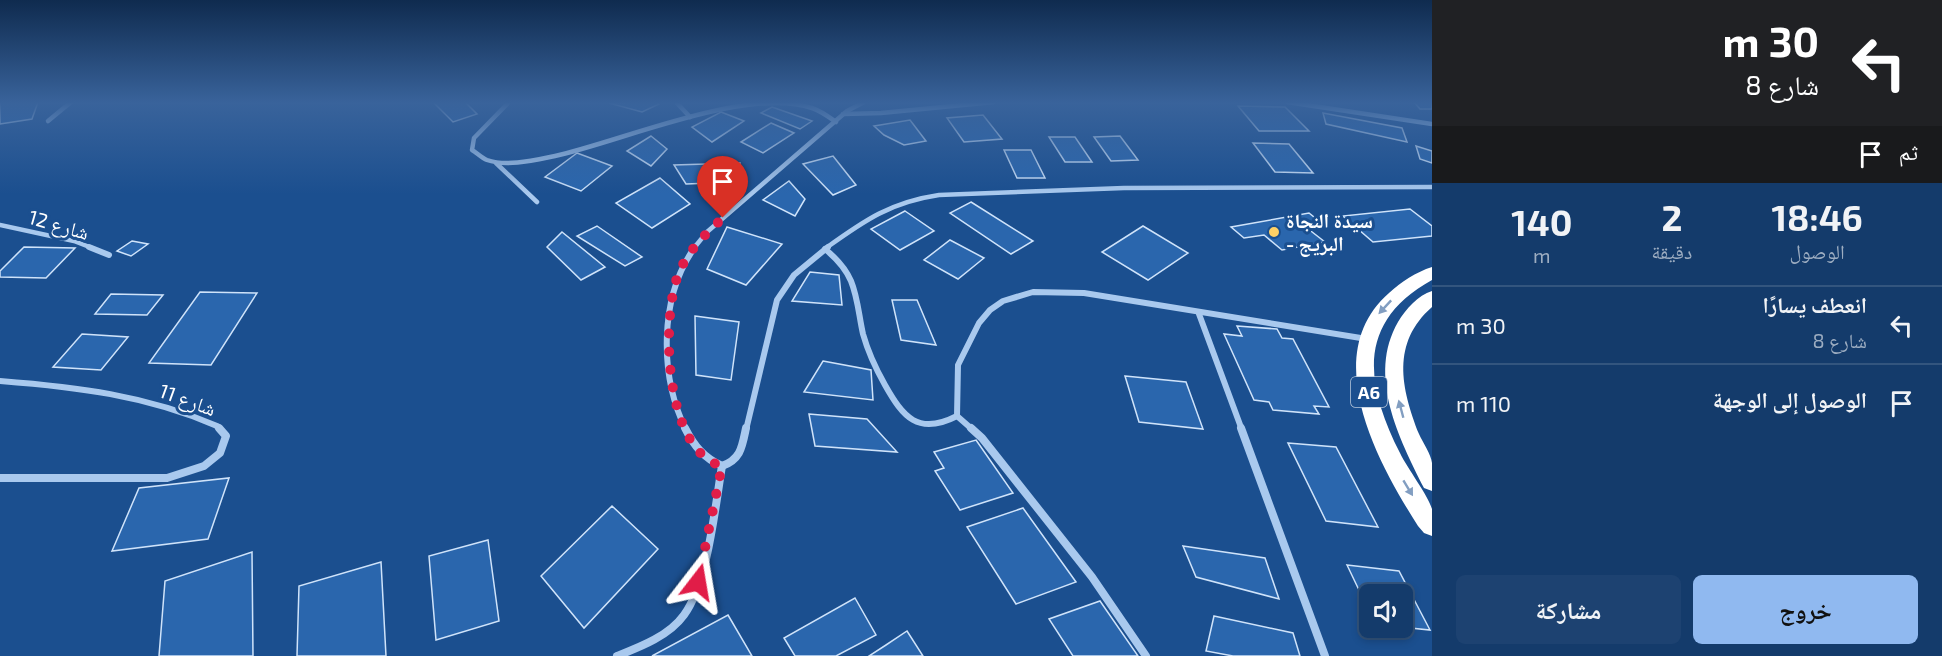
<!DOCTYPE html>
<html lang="ar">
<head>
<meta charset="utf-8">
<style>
  body { margin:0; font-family:"Exo 2","Noto Naskh Arabic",sans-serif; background:#1d4271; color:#f1f3f6; direction:rtl; height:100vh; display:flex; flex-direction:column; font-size:22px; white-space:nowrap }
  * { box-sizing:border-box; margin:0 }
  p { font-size:20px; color:#9dadc1 }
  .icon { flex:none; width:33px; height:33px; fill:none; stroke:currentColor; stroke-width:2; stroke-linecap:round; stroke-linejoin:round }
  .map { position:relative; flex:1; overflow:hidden; direction:ltr }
  .drawer { display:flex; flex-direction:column; background:#143b6b; width:510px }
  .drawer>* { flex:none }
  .guide { background:#202124; color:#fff; overflow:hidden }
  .buttons { position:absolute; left:1359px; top:584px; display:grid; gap:12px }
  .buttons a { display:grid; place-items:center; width:54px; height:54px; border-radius:9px; background:#143b6b; box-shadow:0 3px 9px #0003,0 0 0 2px #33557e; font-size:30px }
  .pin { position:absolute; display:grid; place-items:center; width:51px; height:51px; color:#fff; margin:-62px -26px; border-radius:50% 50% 50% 0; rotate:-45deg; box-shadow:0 0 6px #0007 }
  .pin .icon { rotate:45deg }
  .me { position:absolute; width:66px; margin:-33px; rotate:14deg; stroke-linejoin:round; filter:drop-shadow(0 0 4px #0008) }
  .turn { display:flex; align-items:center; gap:21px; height:126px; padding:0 24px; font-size:27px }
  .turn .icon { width:78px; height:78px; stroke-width:2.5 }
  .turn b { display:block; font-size:42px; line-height:51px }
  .then { display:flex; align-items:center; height:57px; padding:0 24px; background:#0003; gap:12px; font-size:22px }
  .eta { display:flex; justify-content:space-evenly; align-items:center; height:102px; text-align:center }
  .eta b { font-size:36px; font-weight:700; line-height:42px }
  .button { display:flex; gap:12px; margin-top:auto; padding:12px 24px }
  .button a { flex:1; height:69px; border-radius:9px; background:#90b9f0; color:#111; font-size:24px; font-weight:700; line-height:69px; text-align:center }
  .button a+a { background:#1d4271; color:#f1f3f6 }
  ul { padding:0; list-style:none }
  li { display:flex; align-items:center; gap:18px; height:78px; padding:0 24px; border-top:2px solid #33557e }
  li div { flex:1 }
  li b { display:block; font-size:22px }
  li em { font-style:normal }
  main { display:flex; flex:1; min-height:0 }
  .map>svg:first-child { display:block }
  .building { fill:#2a66ad; stroke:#cfe3fa; stroke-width:1.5 }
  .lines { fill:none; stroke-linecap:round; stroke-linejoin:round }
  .street-far2 { stroke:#a9c9ee; stroke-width:4.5 }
  .street-far1 { stroke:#a9c9ee; stroke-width:6 }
  .street { stroke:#a9c9ee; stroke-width:8 }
  .highway { fill:#fff; fill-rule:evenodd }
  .oneway { fill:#829ec1 }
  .route { stroke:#e11d48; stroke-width:10; stroke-dasharray:0 18 }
  .poi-dot { fill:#ffd166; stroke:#1b4f8f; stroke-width:2 }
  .labels { text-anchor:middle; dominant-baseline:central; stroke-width:6; stroke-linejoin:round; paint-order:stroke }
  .shield { fill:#1b4f8f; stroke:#bbcadd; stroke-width:1.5 }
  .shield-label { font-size:18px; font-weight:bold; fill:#fff }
  .poi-label { font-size:20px; font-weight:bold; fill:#fff; stroke:#1b4f8f; text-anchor:start }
  .street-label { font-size:20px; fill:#fff; stroke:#1b4f8f }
</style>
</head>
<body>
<main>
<section class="drawer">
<div class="guide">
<div class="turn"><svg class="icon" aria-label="left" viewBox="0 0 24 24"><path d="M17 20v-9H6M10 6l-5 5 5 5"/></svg><div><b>30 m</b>شارع 8</div></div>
<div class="then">ثم<svg class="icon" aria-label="arrive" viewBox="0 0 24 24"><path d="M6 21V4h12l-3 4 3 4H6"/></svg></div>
</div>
<div class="eta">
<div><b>18:46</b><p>الوصول</p></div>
<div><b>2</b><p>دقيقة</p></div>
<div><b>140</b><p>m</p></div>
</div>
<ul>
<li><svg class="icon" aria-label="left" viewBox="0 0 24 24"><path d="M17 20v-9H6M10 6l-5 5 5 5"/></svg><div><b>انعطف يسارًا</b><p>شارع 8</p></div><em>30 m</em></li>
<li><svg class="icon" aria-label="arrive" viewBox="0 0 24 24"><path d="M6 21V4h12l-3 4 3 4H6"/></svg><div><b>الوصول إلى الوجهة</b></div><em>110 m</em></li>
</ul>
<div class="button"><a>خروج</a><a>مشاركة</a></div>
</section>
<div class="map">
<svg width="1432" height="656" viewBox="0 0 1432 656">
  <rect width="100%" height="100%" fill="#1b4f8f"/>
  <g class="building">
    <polygon points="0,102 38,102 32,119 0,124"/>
    <polygon points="433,102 465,102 477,114 453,122"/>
    <polygon points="657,102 659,104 642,112 609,103"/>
    <polygon points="1414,102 1432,102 1432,109 1420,109"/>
    <polygon points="1238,106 1285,107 1309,131 1259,131"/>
    <polygon points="772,107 812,121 800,129 761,113"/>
    <polygon points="721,112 744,121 712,142 692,127"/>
    <polygon points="1323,113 1402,128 1407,142 1326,124"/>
    <polygon points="983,115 1002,139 964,142 947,118"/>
    <polygon points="910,120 926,141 904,145 884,135 874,126"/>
    <polygon points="771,123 794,133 763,153 741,142"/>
    <polygon points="651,136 667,149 651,166 627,151"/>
    <polygon points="1120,136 1138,160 1111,161 1094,137"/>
    <polygon points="1049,137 1075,137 1092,162 1065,162"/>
    <polygon points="1253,143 1289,144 1313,173 1275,172"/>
    <polygon points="1416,146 1432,151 1432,163 1420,159"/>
    <polygon points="1004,150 1031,150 1045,178 1017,178"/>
    <polygon points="577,153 612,166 581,191 545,177"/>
    <polygon points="833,156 856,185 833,195 803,164"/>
    <polygon points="740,163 737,182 686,184 674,165"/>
    <polygon points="660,178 690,204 652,228 616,203"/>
    <polygon points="789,181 805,199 795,216 763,200"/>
    <polygon points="971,202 1033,241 1011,254 950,213"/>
    <polygon points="1410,209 1432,226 1432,236 1373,242 1343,216"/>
    <polygon points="905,211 934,231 900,250 871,229"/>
    <polygon points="1309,213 1324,225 1307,228 1325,242 1282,250 1264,235 1244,238 1231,227"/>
    <polygon points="597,226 642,257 625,266 577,236"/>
    <polygon points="1143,226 1188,253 1148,280 1102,252"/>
    <polygon points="727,227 782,244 746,285 707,269"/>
    <polygon points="562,232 605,267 581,280 547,247"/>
    <polygon points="950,240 984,258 958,279 924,260"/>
    <polygon points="132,241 148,244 131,256 117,251"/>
    <polygon points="24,247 75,248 46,278 0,277 0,271"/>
    <polygon points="810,272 839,275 842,305 792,301"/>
    <polygon points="200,292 257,293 211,365 149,363"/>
    <polygon points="111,294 163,295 147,315 95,314"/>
    <polygon points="892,300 917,300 936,345 901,340"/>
    <polygon points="695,316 739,322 731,380 696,375"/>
    <polygon points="1237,326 1277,329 1282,338 1293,339 1329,407 1314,406 1319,414 1273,410 1269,402 1254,400 1224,334 1242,336"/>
    <polygon points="82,334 128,337 101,370 53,367"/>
    <polygon points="823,361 871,370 873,400 804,392"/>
    <polygon points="1125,376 1186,382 1203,429 1139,422"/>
    <polygon points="809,414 867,419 897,452 815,446"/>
    <polygon points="976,440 1013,493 960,510 935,471 944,468 934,452"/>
    <polygon points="1288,443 1336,447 1378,527 1326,521"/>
    <polygon points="229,478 208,539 112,551 139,488"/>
    <polygon points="612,506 658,549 584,628 541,576"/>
    <polygon points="1023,508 1076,582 1016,604 967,527"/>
    <polygon points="488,540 499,621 436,640 429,556"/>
    <polygon points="1183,546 1265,558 1279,599 1196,577"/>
    <polygon points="252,552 253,656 159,656 165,581"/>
    <polygon points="381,562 386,656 297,656 299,586"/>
    <polygon points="1347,565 1399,571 1430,630 1401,627 1402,594 1370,594 1370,613"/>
    <polygon points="855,598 876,635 836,656 795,656 784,638"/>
    <polygon points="1100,601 1138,656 1073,656 1049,619"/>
    <polygon points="728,615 752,656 652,656"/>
    <polygon points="1214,616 1293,633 1300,656 1233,656 1206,651"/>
    <polygon points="907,631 923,656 869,656 886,645"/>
  </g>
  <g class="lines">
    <g class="street-far2">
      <path d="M509,102L474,138L472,150C477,153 482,158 487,160C507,167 535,160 555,156C623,141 747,86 812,108C821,111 829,117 836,122"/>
      <polyline points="676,102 690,117"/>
      <polyline points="1287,102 1432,124"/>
      <polyline points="843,114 881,113 994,102"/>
      <polyline points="48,121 71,102"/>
      <polyline points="496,163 537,202"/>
      <polyline points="0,225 74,241 92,248"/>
      <polyline points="694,248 707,232 847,111 864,102"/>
      <path d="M826,248C865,220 891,202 939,195L1124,188L1432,187"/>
    </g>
    <g class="street-far1">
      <polyline points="89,247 109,255"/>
      <path d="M825,249C836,258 845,267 851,281C858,298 859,317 863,334C868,352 876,369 885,385C903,417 918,436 957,416L958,365L979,323L990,310L1003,301L1033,292L1084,293L1367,339"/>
      <polyline points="1199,314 1242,430"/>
      <path d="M0,381C76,387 146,395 217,426L221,430"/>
      <polyline points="957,416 973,430"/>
      <path d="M686,430C659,375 659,297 695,247"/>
      <polyline points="746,430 777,300 794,275 828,247"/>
    </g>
    <g class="street">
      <polyline points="971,428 982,438 1092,577 1146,656"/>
      <polyline points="1241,428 1325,656"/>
      <path d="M722,466C741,459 742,447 746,428"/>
      <polyline points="0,478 167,478 204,466 220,453 226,436 219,428"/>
      <path d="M617,656C640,647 669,636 684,615C708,582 715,507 722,466C704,458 694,446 685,428"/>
    </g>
    <g class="highway">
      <path d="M1432,267V280C1356,322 1365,384 1400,453C1407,468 1428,495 1432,509C1432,516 1432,528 1432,536L1424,533L1418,526C1378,463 1318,355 1389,293C1401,282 1416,272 1432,267Z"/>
      <path d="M1432,291V307C1391,343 1401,388 1419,434C1423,443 1431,454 1432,463C1432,472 1432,482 1432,491L1424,488C1399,438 1367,376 1398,322C1406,309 1418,295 1432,291Z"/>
    </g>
  </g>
  <defs><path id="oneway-solid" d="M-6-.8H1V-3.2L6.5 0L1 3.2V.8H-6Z" transform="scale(1.5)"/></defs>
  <g class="oneway">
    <use href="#oneway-solid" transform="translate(1385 307) rotate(133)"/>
    <use href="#oneway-solid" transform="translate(1401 409) rotate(-105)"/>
    <use href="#oneway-solid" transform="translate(1408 488) rotate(59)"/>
  </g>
  <linearGradient id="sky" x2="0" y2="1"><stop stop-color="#0f2b4f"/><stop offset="0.53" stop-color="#39639b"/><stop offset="1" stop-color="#39639b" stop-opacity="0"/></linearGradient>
  <rect width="1432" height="194" fill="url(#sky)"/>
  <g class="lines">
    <path class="route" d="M698,582L722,466C664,451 661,320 678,275C687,252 705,234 723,218"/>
  </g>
  <circle class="poi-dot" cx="1274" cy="232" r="6"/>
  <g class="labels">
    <rect class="shield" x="1351" y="377" width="36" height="30" rx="4.5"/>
    <g class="shield-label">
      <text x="1369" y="392">A6</text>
    </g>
    <g class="poi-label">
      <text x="1286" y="220">سيدة النجاة<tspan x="1286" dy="23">- البريج</tspan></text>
    </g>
    <g class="street-label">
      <text transform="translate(59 224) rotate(16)">شارع 12</text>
      <text transform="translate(188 399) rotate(20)">شارع 11</text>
    </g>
  </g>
</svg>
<div class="buttons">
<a><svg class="icon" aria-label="sound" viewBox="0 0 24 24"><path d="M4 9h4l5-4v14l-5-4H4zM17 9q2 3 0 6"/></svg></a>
</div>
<div class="pin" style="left:723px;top:218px;background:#d93025"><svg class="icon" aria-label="arrive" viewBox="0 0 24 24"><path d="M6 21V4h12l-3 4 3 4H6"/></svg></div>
<svg class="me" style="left:698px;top:582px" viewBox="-20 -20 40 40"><path d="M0-17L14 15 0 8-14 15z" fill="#e11d48" stroke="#fff" stroke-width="4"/></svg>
</div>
</main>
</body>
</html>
